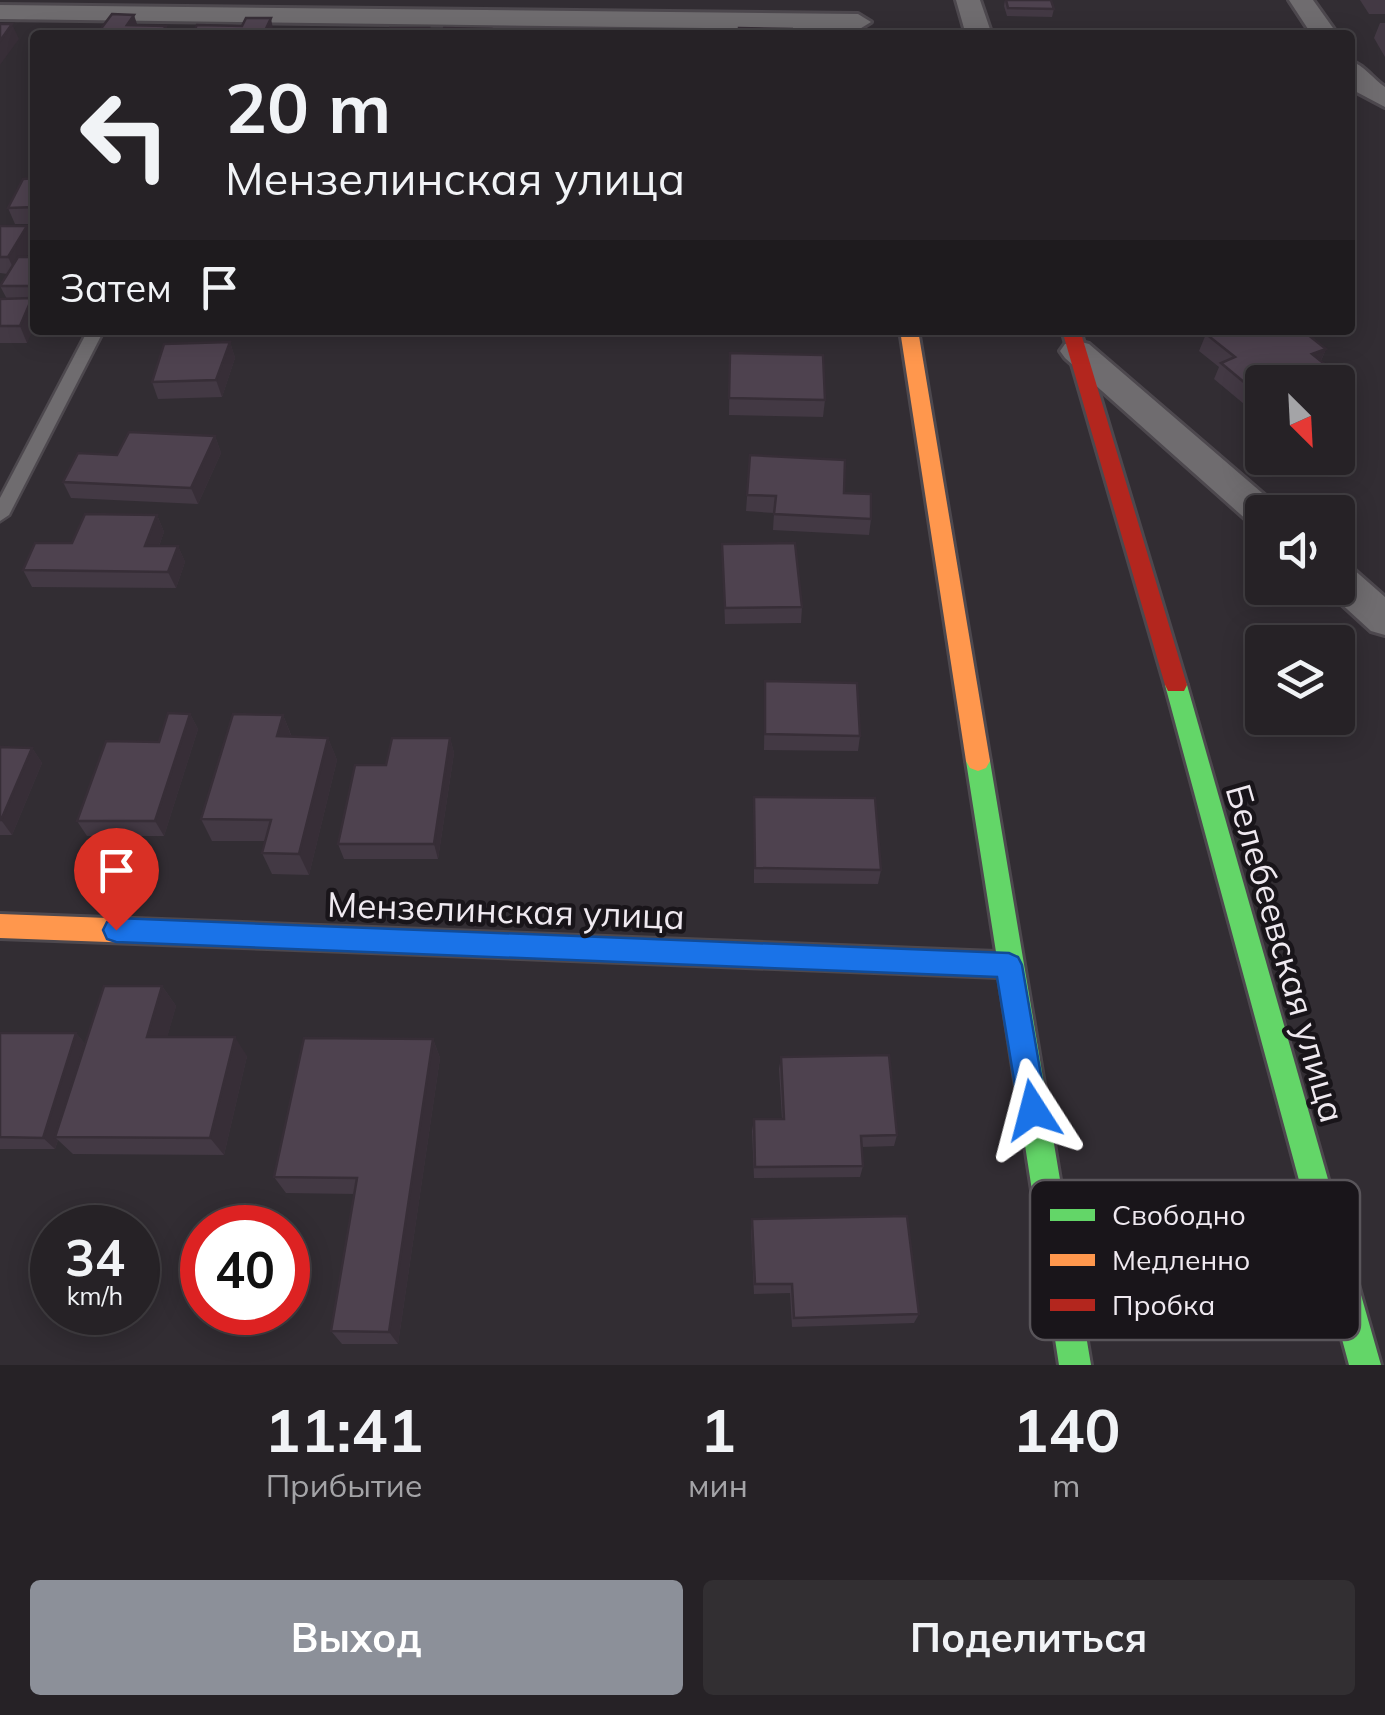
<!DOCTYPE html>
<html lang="ru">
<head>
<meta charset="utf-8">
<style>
  body { margin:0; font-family:Mulish,sans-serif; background:#322f32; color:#f1f3f6; height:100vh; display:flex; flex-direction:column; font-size:38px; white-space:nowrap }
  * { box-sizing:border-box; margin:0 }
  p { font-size:32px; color:#a4a4a7 }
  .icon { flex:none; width:55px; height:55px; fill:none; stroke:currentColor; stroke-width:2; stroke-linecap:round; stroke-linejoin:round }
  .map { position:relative; height:1365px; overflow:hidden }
  .sheet { display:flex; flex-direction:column; background:#262226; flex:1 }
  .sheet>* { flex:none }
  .hud { position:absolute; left:30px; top:30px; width:1325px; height:305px; border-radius:10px; box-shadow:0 5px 25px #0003,0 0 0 2px #423f43; background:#262226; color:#f1f3f6; overflow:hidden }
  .needle { width:65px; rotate:156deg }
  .tools { position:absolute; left:1245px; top:365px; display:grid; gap:20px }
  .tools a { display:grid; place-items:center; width:110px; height:110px; border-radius:10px; background:#262226; box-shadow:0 5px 25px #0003,0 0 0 2px #423f43; font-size:50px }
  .speed { position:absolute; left:30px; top:1205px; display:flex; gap:20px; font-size:50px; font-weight:700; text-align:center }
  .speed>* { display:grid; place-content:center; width:130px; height:130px; border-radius:50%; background:#262226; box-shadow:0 5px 25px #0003,0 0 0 2px #423f43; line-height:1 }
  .speed small { font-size:25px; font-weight:400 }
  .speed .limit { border:15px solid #d22; background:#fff; color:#111 }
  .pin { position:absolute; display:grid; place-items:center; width:85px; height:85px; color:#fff; margin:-102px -42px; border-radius:50% 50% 50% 0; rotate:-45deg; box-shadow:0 0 10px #0007 }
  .pin .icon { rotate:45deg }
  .me { position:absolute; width:110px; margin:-55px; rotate:351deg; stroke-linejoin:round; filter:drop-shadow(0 0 8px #0008) }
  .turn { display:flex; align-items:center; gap:35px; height:210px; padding:0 30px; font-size:45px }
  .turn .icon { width:130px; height:130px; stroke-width:2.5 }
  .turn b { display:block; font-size:70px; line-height:85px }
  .then { display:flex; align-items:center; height:95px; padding:0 30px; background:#0003; gap:20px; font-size:38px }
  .eta { display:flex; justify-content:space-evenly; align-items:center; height:170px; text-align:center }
  .eta b { font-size:60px; font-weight:700; line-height:70px }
  .cta { display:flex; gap:20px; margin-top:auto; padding:20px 30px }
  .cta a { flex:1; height:115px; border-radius:10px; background:#8c9099; color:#fff; font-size:40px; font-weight:700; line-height:115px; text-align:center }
  .cta a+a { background:#322f32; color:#f1f3f6 }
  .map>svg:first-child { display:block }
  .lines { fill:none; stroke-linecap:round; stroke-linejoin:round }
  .lane-casing { stroke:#4d484e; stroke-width:5 }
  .street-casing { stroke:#4d484e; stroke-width:6 }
  .fast-casing { stroke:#4d484e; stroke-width:6 }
  .slow-casing { stroke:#4d484e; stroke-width:6 }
  .jam-casing { stroke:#4d484e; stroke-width:6 }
  .lane { fill:#6f6c6f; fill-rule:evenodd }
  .street { fill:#6f6c6f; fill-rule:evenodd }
  .fast { fill:#63d668; fill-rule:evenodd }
  .slow { fill:#ff974d; fill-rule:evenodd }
  .jam { fill:#b3261e; fill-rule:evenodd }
  .wall { fill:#433944 }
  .shaded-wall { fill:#372e37 }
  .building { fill:#4e424f; stroke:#372e37; stroke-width:2.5 }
  .route { fill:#1a73e8; stroke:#114b97; stroke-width:2.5 }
  .labels { text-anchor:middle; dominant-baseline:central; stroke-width:9; stroke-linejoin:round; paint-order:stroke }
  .street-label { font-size:35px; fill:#efe9f0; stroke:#19151a }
  .key { fill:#19151a; stroke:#59555a; stroke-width:2.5 }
  .key-label { font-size:28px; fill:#efe9f0 }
</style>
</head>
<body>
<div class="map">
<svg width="1385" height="1365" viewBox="0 0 1385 1365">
  <rect width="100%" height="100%" fill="#322d33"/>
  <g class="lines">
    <g class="lane-casing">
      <polygon id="lane" points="88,330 104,330 9,515 0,521 0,498"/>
    </g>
    <g class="street-casing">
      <g id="street">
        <polygon points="956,0 980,0 992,35 966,35"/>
        <polygon points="1289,0 1313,0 1338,35 1312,35"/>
        <polygon points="0,5 858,14 871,22 858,30 0,19"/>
        <path d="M1350,61C1363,64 1373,79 1385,87V107L1351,89Z"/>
        <polygon points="1077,341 1089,344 1275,504 1281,512 1262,512 1262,526 1249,522 1065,358 1060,351 1065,344"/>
        <polygon points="1338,564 1352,568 1385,597 1385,635 1371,631 1324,588 1338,588"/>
      </g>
    </g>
    <g class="fast-casing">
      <g id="fast">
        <polygon points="1176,676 1184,679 1187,685 1381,1365 1349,1365 1165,685 1168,679"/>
        <polygon points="978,751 986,754 990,761 1091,1365 1059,1365 999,977 320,950 311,946 307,938 311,930 320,926 996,952 966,761 970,754"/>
      </g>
    </g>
    <g class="slow-casing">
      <g id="slow">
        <polygon points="900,330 918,330 990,761 986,768 978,771 970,768 966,761"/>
        <polygon points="0,914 320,926 329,930 333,938 329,946 320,950 0,938"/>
      </g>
    </g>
    <g class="jam-casing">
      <polygon id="jam" points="1062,330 1080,330 1187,685 1184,691 1168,691 1165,685"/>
    </g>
    <use href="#lane" class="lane"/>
    <use href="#street" class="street"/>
    <use href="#fast" class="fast"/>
    <use href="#slow" class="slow"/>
    <use href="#jam" class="jam"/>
  </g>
  <g class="wall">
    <polygon points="1005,0 1051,0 1054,9 1052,17 1007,16 1004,6"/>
    <polygon points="1360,0 1385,0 1385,14 1369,14"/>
    <polygon points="1380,23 1385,23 1385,57 1374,38"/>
    <polygon points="138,26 166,26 168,35 101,35 100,30"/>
    <polygon points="35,178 35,224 15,224 8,208"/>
    <polygon points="0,226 27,226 35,242 26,257 35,257 35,303 27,343 0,343 0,299 7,299 0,286 8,274 0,273"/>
    <polygon points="1275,333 1326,349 1321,361 1262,382 1262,404 1250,409 1214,379 1219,367 1199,351 1206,334"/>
    <polygon points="230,342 235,358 222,397 158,399 152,382"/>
    <polygon points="730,353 825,400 823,417 729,415"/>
    <polygon points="215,436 221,453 198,504 71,498 63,482 117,455"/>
    <polygon points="750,455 844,493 871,519 869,535 773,530 774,513 746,511"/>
    <polygon points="157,515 164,532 159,546 178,546 185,562 176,588 32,587 23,570 72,543"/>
    <polygon points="722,544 802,607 801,623 725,624"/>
    <polygon points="765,681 860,736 858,751 764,750"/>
    <polygon points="190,714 198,729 164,836 87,836 77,821"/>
    <polygon points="283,715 292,737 328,738 337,760 309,875 272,874 262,853 265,841 212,841 201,819"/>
    <polygon points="450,738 454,753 438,859 344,859 338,844 386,765"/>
    <polygon points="0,747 32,748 42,763 12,835 0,835"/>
    <polygon points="754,797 881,870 878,884 754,883"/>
    <polygon points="162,986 176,1006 167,1037 247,1056 224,1155 73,1154 58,1140 55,1149 0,1149 0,1033 76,1033 85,1044"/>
    <polygon points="433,1039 440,1058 398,1344 342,1344 331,1331 355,1194 286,1193 274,1177"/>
    <polygon points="781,1057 897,1135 894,1146 862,1147 863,1166 860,1177 754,1178 752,1131 754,1119 782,1119 779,1069"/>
    <polygon points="752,1219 919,1314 914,1323 792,1327 790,1293 754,1294 751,1230"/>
  </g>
  <g class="shaded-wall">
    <polygon points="134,15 139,30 127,25"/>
    <polygon points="271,18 274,35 263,35"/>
    <polygon points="12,24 19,39 0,65 0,41"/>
    <polygon points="27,226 35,242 16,274 8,257"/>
    <polygon points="32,298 35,304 35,326 27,343 20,326"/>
    <polygon points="230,342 235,358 222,397 216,380"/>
    <polygon points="1326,349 1319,365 1312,354"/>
    <polygon points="1327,366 1320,382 1284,382"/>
    <polygon points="1262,390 1262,404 1250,409 1257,393"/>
    <polygon points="215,436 221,453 198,504 191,488"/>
    <polygon points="157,515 164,532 153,562 145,546"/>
    <polygon points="178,546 185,562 176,588 168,572"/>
    <polygon points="190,714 198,729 164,836 155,821"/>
    <polygon points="283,715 292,738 277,736"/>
    <polygon points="328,738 337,760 309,875 299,854"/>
    <polygon points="450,738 454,753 438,859 434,844"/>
    <polygon points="32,748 42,763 12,835 1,820"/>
    <polygon points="162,986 176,1006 162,1056 147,1037"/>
    <polygon points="76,1033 87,1046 55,1137 58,1140 55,1149 43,1138"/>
    <polygon points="235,1037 247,1056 224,1155 210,1138"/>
    <polygon points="433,1039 440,1058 398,1344 389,1332"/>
  </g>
  <g class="building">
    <polygon points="1006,0 1051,0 1054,9 1008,8"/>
    <polygon points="112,14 134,15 127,25 166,26 160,35 110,35 114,31 100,30"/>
    <polygon points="246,18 271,18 263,35 192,35 197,25 242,26"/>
    <polygon points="0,24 12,24 0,41"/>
    <polygon points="390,28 429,28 427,35 387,35"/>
    <polygon points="444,28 491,29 489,35 441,35"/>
    <polygon points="739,28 792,29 793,35 739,35"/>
    <polygon points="547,30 596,31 595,35 546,35"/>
    <polygon points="35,178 35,207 8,208 23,179"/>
    <polygon points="0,226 27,226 8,257 0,257"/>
    <polygon points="18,257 35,257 35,286 0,286"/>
    <polygon points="32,298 20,326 0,326 0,299"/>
    <polygon points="1217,330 1271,330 1275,333 1282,330 1302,330 1326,349 1312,354 1327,366 1284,382 1262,382 1262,390 1257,393 1221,363 1235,357 1206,334"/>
    <polygon points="230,342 216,380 152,382 164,344"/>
    <polygon points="730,353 823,355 825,400 729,398"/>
    <polygon points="129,432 215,436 191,488 63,482 78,453 117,455"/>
    <polygon points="750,455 845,460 844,493 871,494 871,519 774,514 776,496 747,495"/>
    <polygon points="85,514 157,515 145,546 178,546 168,572 23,570 35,543 72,543"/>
    <polygon points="795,543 802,607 725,608 722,544"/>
    <polygon points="765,681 857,683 860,736 765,734"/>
    <polygon points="168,713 190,714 155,821 77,821 106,741 159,742"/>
    <polygon points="233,714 283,715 277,736 328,738 299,854 262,853 271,820 201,819"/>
    <polygon points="392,738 450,738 434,844 338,844 355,765 386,765"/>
    <polygon points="0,747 32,748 1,820 0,820"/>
    <polygon points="754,797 875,798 881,870 755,868"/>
    <polygon points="104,986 162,986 147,1037 235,1037 210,1138 55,1137"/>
    <polygon points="0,1033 76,1033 43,1138 0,1137"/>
    <polygon points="304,1038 433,1039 389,1332 331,1331 357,1178 274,1177"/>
    <polygon points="889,1055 897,1135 861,1136 863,1166 755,1167 754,1119 784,1119 781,1057"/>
    <polygon points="907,1216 919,1314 794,1318 792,1284 755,1284 752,1219"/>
  </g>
  <polygon class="route" points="116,918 1009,953 1018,957 1022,965 1047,1110 1043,1121 1033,1125 1023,1121 1019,1110 997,977 116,942 107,939 103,930 107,922"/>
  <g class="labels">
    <g class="street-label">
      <text transform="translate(506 910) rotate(2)">Мензелинская улица</text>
      <text transform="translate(1286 953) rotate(74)">Белебеевская улица</text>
    </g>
  </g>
  <rect x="1030" y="1180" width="330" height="160" rx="15" class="key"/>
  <rect x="1050" y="1209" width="45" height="12" fill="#63d668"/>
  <rect x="1050" y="1254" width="45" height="12" fill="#ff974d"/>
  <rect x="1050" y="1299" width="45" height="12" fill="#b3261e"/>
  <g class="key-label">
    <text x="1112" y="1225">Свободно</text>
    <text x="1112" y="1270">Медленно</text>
    <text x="1112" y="1315">Пробка</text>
  </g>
</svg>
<div class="tools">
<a><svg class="needle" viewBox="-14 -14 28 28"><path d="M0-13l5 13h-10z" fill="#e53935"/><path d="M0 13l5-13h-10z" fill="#a4a4a7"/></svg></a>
<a><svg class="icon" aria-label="sound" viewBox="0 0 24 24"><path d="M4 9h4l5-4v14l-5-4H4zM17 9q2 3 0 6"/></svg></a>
<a><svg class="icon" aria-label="layers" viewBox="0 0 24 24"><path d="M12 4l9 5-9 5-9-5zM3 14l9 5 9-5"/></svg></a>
</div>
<div class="speed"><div>34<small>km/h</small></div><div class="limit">40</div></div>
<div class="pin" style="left:116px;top:930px;background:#d93025"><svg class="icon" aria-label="arrive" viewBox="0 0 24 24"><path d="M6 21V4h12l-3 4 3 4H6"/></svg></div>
<svg class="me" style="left:1033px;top:1110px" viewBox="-20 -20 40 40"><path d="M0-17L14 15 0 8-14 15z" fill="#1a73e8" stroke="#fff" stroke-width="4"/></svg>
<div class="hud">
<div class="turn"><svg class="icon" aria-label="left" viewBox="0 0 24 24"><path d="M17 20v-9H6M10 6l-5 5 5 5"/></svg><div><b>20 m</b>Мензелинская улица</div></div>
<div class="then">Затем<svg class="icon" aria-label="arrive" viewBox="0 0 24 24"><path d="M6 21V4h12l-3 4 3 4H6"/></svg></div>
</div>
</div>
<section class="sheet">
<div class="eta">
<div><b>11:41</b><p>Прибытие</p></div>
<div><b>1</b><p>мин</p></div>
<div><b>140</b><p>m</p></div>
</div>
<div class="cta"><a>Выход</a><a>Поделиться</a></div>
</section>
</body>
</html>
